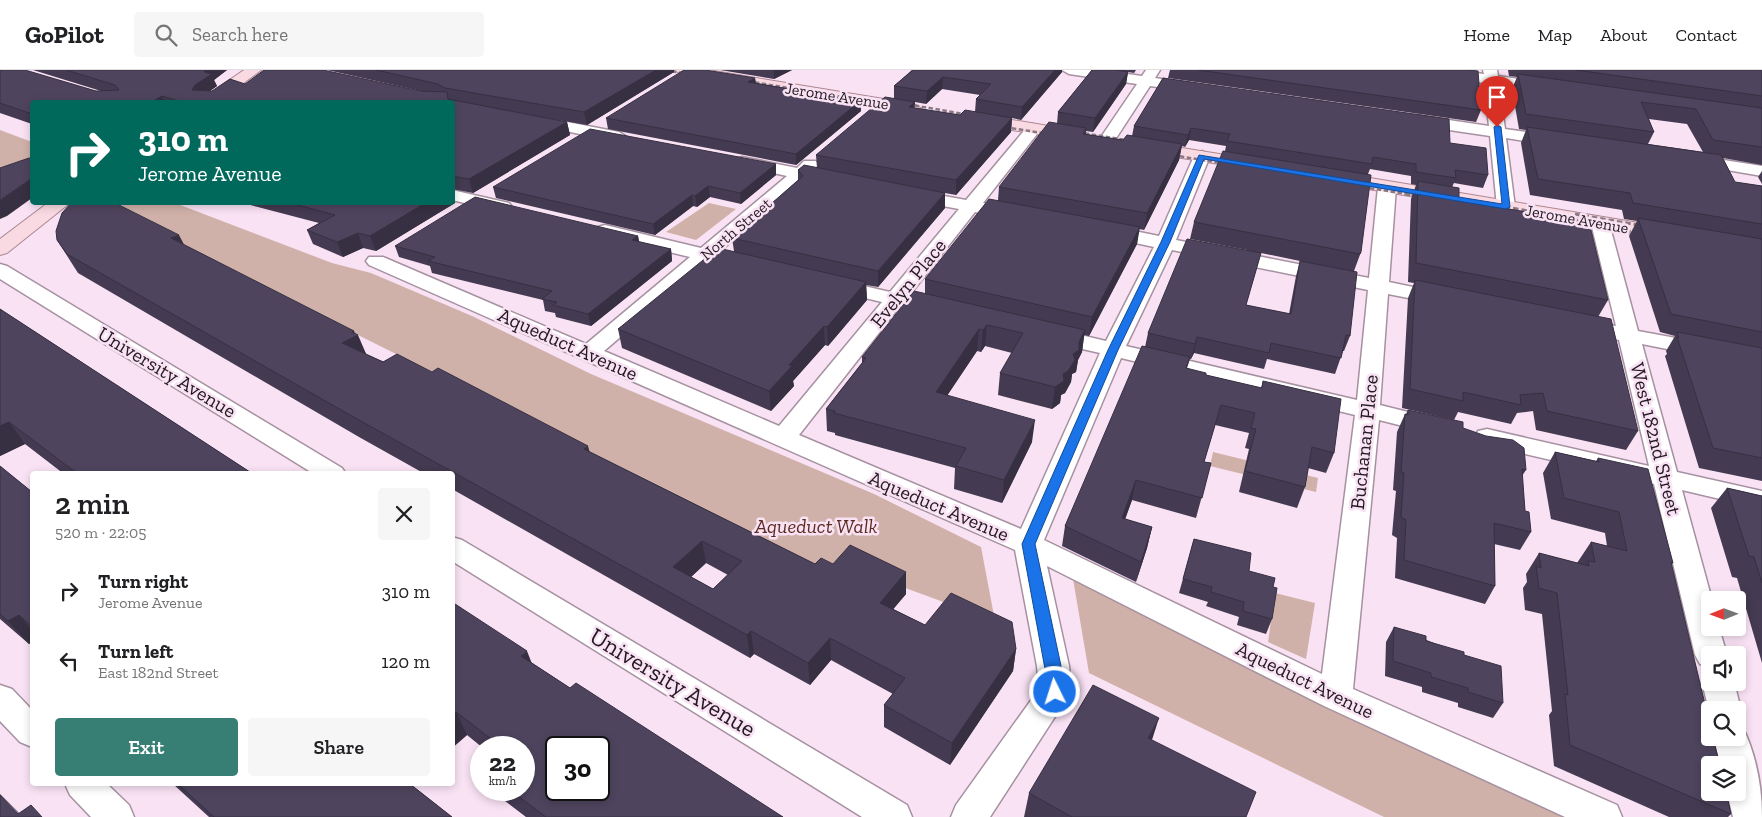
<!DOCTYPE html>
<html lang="en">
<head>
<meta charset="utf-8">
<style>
  body { margin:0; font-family:"Zilla Slab",serif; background:#f6f6f6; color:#202124; height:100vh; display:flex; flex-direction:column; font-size:19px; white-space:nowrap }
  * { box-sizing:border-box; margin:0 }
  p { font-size:16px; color:#757577 }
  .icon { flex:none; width:28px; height:28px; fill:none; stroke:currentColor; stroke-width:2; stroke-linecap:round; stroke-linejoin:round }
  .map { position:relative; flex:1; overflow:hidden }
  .sheet { position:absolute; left:30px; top:401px; width:425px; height:315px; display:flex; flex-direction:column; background:#fff; border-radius:5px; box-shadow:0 2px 8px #0003 }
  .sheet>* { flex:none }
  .guide { position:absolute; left:30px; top:30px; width:425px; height:105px; border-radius:5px; box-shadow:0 2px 8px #0003; background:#00695c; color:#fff; overflow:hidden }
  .needle { width:32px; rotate:269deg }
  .controls { position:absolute; left:1701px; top:521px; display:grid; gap:10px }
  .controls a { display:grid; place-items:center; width:45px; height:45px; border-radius:5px; background:#fff; box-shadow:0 2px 8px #0003; font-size:25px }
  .speed { position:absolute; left:470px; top:666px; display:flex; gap:10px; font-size:25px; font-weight:700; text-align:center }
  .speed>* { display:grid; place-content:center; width:65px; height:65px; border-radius:50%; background:#fff; box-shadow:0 2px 8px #0003; line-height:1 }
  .speed small { font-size:12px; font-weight:400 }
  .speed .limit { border:2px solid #111; border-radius:8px; background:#fff; color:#111 }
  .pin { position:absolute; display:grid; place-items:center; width:42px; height:42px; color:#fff; margin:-51px -21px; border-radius:50% 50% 50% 0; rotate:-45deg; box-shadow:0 0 5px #0007 }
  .pin .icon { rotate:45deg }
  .me { position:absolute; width:55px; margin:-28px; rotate:356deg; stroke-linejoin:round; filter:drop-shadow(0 0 4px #0008) }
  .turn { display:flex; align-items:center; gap:18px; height:105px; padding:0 25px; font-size:22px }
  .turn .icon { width:65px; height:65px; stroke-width:2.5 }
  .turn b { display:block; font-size:35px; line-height:42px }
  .round { display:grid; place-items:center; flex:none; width:52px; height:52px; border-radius:5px; background:#f6f6f6 }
  .summary { display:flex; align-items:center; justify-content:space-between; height:85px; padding:0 25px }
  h1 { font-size:30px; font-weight:600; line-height:38px }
  .action { display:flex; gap:10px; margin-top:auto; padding:10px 25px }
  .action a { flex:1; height:58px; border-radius:5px; background:#377e75; color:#fff; font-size:20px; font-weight:600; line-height:58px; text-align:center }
  .action a+a { background:#f6f6f6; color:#202124 }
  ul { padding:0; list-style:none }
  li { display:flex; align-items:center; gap:15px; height:70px; padding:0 25px }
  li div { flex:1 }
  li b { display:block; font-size:19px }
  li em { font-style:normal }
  header { display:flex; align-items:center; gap:30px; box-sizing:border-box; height:70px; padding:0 25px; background:#fff; border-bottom:1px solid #e0e0e0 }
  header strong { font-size:24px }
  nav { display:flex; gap:28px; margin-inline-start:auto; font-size:18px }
  .search { width:350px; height:45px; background:#f6f6f6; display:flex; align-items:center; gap:12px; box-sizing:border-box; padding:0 18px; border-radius:5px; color:#757577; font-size:19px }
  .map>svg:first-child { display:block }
  .green { fill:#d0b1a9 }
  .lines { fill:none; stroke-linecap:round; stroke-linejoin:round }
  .minor-casing { stroke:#a691a1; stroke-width:3 }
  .major-casing { stroke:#ac8791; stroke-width:2 }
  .minor { fill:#fff; fill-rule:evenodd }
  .major { fill:#fadae2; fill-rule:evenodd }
  .rail-far1 { stroke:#887984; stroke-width:2.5; stroke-dasharray:4.5 2.5; stroke-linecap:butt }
  .rail { stroke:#887984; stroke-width:3; stroke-dasharray:5.5 3; stroke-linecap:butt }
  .wall { fill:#443a51; fill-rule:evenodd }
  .shaded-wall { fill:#373042 }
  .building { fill:#4f445e; stroke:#373042; fill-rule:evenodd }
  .route { fill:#1a73e8; stroke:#114b97 }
  .labels { text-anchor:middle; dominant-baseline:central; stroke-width:5; stroke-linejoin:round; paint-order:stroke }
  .far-street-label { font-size:16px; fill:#221a20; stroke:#f9e2f4 }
  .street-label { font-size:20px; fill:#221a20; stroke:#f9e2f4 }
  .park-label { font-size:20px; font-style:italic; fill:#5c2b1f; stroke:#f9e2f4 }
  .near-street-label { font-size:24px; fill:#221a20; stroke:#f9e2f4 }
</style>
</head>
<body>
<header>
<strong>GoPilot</strong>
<div class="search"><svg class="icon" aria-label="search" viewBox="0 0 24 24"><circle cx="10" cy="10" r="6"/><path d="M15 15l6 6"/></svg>Search here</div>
<nav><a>Home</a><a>Map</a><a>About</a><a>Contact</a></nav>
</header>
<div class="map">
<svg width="1762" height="747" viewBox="0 0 1762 747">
  <rect width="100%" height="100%" fill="#f9e2f4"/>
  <g class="green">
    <polygon points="0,60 32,72 32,98 0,111"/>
    <polygon points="94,133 175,133 332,193 371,203 472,246 591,304 874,424 981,477 995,551 851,498 828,523 470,321"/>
    <polygon points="709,133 736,139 696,170 666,162"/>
    <polygon points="1213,382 1318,408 1316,422 1210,396"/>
    <polygon points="1073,509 1336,641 1567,747 1384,747 1089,603"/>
    <polygon points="1275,523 1315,533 1306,589 1268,572"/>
  </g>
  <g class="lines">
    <g class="minor-casing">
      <g id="minor">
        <polygon points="1062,0 1098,0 1142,6 1146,0 1160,0 1155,8 1195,14 1202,18 1195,22 1150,16 1113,73 1107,75 1099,70 1137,14 1069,4"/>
        <polygon points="1417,0 1454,0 1484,4 1483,0 1497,0 1498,6 1547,13 1554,17 1547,21 1499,15 1505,59 1556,66 1564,71 1556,76 1506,68 1515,137 1512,141 1500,141 1497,137 1490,66 1415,55 1407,50 1415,45 1489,56 1484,13 1424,4"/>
        <polygon points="536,46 619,62 627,67 619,72 531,54 528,51"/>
        <path d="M1033,54L1041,59L983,133L1020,140L1023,144L1020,148L1014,149L975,142L909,226L946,235L949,239L946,243L939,245L900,236L799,365L1021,459L1100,283L1043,270L1040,265L1043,260L1051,258L1106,271L1154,177L1098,165L1096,161L1098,157L1105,155L1159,166L1194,86L1202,81L1210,86L1176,170L1369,208L1378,117L1381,113H1393L1396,117L1389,212L1451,225L1454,229L1451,233L1444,235L1388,224L1380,335L1444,351L1447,356L1444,361L1435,364L1379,350L1353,619L1617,735L1622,747H1565L1324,636L1047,496L1069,596L1071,622L990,747H951L956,735L1039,619L1037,596L1015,480L369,195L366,191L369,187H383L586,274L690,187L598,165L596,161L598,157L605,155L701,178L787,106L736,95L734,92L736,89L742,87L797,98L804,91H816L818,95L813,101L836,105L838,109L836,113L830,114L804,109L719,182L749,189L752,193L749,197L742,199L709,191L604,281L779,356L882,232L827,219L824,215L827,211L834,209L890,222L959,139L905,129L902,125L905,121L911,120L966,130L1028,56ZM1172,180L1368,220L1357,330L1126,276ZM1121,288L1355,345L1322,604L1044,470Z"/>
        <polygon points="1692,85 1762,96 1762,106 1686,93 1684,90"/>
        <polygon points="452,120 509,133 512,137 509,141 503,142 452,130"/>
        <polygon points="1600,148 1606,149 1609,153 1638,261 1762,284 1762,298 1642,274 1677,402 1762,421 1762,439 1682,420 1712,530 1710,558 1719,558 1727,585 1710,585 1710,597 1700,594 1695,585 1654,414 1487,375 1478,373 1475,367 1478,361 1487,359 1649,396 1619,270 1573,261 1570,256 1573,251 1581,250 1616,256 1591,153 1594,149"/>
        <polygon points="0,194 7,196 342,398 346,404 314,404 0,209"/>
        <polygon points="452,467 462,470 907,735 912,747 862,747 452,491"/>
        <polygon points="1710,601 1710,612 1734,612 1741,640 1738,646 1738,640 1710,640 1710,645 1702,612 1707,603"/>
        <polygon points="0,615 12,619 32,640 32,677 20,672 0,651"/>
        <path d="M1738,656L1743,658C1756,685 1762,717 1762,747H1733L1727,722H1738V695H1720L1714,668H1738Z"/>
        <polygon points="65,714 107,714 129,735 134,747 91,747 70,725"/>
      </g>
    </g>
    <g class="major-casing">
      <g id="major">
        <polygon points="244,0 261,0 218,32 200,32 202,29"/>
        <polygon points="674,0 708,0 914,34 922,39 914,44 681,4"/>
        <polygon points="976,44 1079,61 1085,62 1088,66 1085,70 1079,71 970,53 968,49 970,45"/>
        <polygon points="1144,72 1257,90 1263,91 1266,95 1263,99 1257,100 1138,81 1135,77 1138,73"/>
        <polygon points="1334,102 1669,158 1676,160 1679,164 1676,168 1669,170 1327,112 1325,108 1327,104"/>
        <polygon points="49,132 71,132 7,183 0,185 0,169"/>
      </g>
    </g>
    <use href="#minor" class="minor"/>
    <use href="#major" class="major"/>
    <g class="rail-far1">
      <polyline points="665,0 693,5"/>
      <polyline points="741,10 854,29"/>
      <polyline points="848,31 890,38"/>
      <polyline points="901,33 975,46"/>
      <polyline points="998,56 1055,65"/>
      <polyline points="1071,61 1138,72"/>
      <polyline points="1166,84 1233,95"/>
      <polyline points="1356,116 1413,125"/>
    </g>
    <g class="rail">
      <polyline points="1405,124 1425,127"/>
      <polyline points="1446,127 1582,150"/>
      <polyline points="1575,144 1649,157"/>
      <polyline points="1575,152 1644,164"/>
    </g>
  </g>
  <g class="wall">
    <polygon points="0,0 96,21 101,21 33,0 227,0 214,10 217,16 210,21 212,21 245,14 421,21 327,0 674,0 674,2 587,55 529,45 567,52 570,65 473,123 452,119 452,32 32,32 32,54 0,43"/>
    <polygon points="720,0 792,0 774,9"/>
    <path d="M911,0H1062V2L1021,50L1012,48L1011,62L956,125L945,123V138L878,217L866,215L867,230L828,276L825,275L793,311L794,316L771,341L622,278L618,259L734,181L732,168L798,110V100L817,98L816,85L894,28V16L912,0ZM942,19L980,25L976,29L975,42L960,45L914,38L915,32L926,34Z"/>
    <path d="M1092,0H1136L1134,3L1128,2L1126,14L1093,62L1086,61V64L1123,70L1132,66L1134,56L1163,8L1450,73L1488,105L1483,118L1454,113L1452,117L1459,131L1608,230L1598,247L1638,361L1626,380L1536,360L1533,341L1517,343L1511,354L1458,342L1454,350L1402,338L1408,228L1414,213L1408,212L1411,129L1416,115L1411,114V106L1370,99L1368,104L1361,182L1354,201L1350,266L1344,281H1343L1335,304L1267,289L1264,299L1194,283L1191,289H1190L1187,298L1206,305L1261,318L1263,311L1334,383L1326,403L1308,398L1305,417L1297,438L1239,422L1249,379L1245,378L1249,363L1215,355L1204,392L1211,393L1196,448L1132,430L1125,449L1152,457L1147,478L1136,512L1062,476L1065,456L1145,277L1148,263L1247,180L1190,169L1194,152L1225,81L1226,76L1189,70L1185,77L1182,76L1179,90L1144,160L1139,159L1137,174L1089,266L1084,265L1082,282L1078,290L1076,302L1072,304L1071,312L1065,323L1061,325L1060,333L1052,339L998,325L1000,303L1012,283L985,276L981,282L977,281L947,325L1032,372L1002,433L954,419L955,398L835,365V363L827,361L826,339L862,293V287L925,224V209L998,130L999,117L1057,54L1058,42ZM1261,183L1300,191L1296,206L1289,244L1246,235Z"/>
    <polygon points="1170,0 1472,0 1481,40 1476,52 1168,8"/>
    <path d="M1508,0H1762V95L1723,88L1735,112L1762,116V411L1699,398L1665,286L1667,284L1666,281L1675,266L1660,262L1629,166L1637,151L1624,149L1622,140L1530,125L1521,73L1526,60L1519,59L1512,19L1517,7L1509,6ZM1649,49L1687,54L1703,82L1648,74L1654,62Z"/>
    <polygon points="755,8 756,13 860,31 861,41 796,95 608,59 606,48"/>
    <polygon points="776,94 776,105 741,134 710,127 697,137 693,136 655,165 496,128 493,117"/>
    <polygon points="1762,101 1762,114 1758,107"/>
    <polygon points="452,124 455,133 376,181 363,178 343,187 313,174 307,160 319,153 239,132 452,132"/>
    <polygon points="638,166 639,172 671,179 672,191 591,256 556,247 555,243 545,241 543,230 432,203 430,196 399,187 395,176"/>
    <path d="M57,170L184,175L355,263L366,284L590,382L815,494H833L906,502V524L893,539L925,555L1016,579L1013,601L950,695L884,657V635L893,624L831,590L810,615L754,584L750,588L452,419V404H425L359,367L78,203ZM706,493L728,505L713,519L691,507Z"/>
    <polygon points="0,239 253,404 64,404 25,374 0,386"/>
    <polygon points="1408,340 1463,358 1526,400 1522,406 1525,441 1531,462 1520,480 1494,474 1495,516 1485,534 1395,508 1397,468 1392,465 1396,421 1393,420 1397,362 1405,344 1406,344"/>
    <polygon points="1555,382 1596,391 1598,388 1673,493 1671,495 1731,744 1728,747 1669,747 1554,696 1549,645 1552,641 1542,544 1525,540 1523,518 1527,512 1526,504 1539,483 1577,493 1591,472 1607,476 1605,463 1551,449 1543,403"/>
    <polygon points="0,396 32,422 32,572 29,574 0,549"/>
    <polygon points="1727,418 1762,426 1762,593 1737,508 1732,507 1711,438"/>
    <polygon points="1194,469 1249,501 1273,517 1272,549 1266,564 1237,555 1239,547 1206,536 1208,532 1179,523"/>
    <polygon points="452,532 532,593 570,618 783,747 526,747 501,728 497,720 524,720 524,678 483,678 467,665 452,678"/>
    <polygon points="1394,557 1464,585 1503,633 1493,648 1458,637 1458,633 1422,622 1422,617 1385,606 1386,572"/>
    <polygon points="1152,670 1246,747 1024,747 1029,723"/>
    <polygon points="173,714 410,714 452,747 209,747"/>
  </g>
  <g class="shaded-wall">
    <polygon points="206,0 227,0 214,10 217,16 201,27 192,20 204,2"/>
    <polygon points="656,0 674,0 674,2 587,55 584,42"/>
    <polygon points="774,0 792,0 774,9"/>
    <polygon points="1055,0 1062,0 1062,2 1021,50 1022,37"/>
    <polygon points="1128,2 1126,14 1093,62 1095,48"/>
    <polygon points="943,7 942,19 926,34 927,21"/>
    <polygon points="755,8 756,19 748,12"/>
    <polygon points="162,26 165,32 152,32"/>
    <polygon points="860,31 861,41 796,95 796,84"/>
    <polygon points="915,32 914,45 909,37"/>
    <polygon points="1012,48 1011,62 956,125 956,110"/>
    <polygon points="567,52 570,65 473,123 469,109"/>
    <polygon points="1191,58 1189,70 1185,77 1188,65"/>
    <polygon points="1182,74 1179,90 1144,160 1147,143"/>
    <polygon points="776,94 776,105 741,134 740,123"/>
    <polygon points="32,108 32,128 7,146 0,149 0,130"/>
    <polygon points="708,116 710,127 697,137 695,126"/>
    <polygon points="945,123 945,138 878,217 878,201"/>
    <polygon points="452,124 455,133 376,181 370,166 427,132 452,132"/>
    <polygon points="692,125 693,136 655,165 653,154"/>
    <polygon points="1140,157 1137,174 1089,266 1092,247"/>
    <polygon points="358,163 363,178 343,187 337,172"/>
    <polygon points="179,165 189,184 171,168"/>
    <polygon points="638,166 640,177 632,170"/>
    <polygon points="671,179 672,191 591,256 588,244"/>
    <polygon points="866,212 867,230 828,276 827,257"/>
    <polygon points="987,255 985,276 981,282 983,260"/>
    <polygon points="824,256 825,275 793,311 794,316 771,341 769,321 789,295"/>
    <polygon points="979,259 977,281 935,344 936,322"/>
    <polygon points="1085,260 1082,282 1078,290 1076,302 1072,304 1071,312 1065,323 1061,325 1060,333 1052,339 1055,317 1063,304"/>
    <polygon points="354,261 356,266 358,265 367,286 342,273 352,262"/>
    <polygon points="1197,267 1194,283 1191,289 1195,274"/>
    <polygon points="1035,350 1032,372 1002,433 1004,410"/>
    <polygon points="9,352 25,374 0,386 0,356"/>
    <polygon points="588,376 594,398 584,379"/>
    <polygon points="1136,410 1132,430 1118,469 1122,448"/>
    <polygon points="1152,457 1147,478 1136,512 1141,492"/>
    <polygon points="702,471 706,493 677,520 673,497"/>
    <polygon points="906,502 906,524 880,555 880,533"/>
    <polygon points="19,545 32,561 32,572 29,574 8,551"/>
    <polygon points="751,561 754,584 750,588 747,565"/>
    <polygon points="830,568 831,590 810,615 808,593"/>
    <polygon points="1016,579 1013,601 950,695 952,673"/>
    <polygon points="527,581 536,604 521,586"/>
    <polygon points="456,642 467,665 452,678 452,645"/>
    <polygon points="1159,648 1151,673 1148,668"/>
    <polygon points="0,724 23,747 22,747 0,725"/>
  </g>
  <g class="building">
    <polygon points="0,0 25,0 96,21 119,20 115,15 66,0 206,0 204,2 212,4 195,15 192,20 212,21 230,9 245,14 264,0 323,0 420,21 447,22 448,29 567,52 469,109 452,106 452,32 182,32 162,26 152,32 32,32 32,44 0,33"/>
    <polygon points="376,0 656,0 584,42 445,18 438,14"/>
    <polygon points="684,0 705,0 755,8 748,12 860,31 796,84 606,48"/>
    <polygon points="913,0 1055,0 1022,37 976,29 991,14 943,7 927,21 894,16"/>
    <polygon points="1092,0 1116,0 1128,2 1095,48 1058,42"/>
    <polygon points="1198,0 1469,0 1478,1 1481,40"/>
    <polygon points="1576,0 1762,0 1762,26"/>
    <polygon points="1518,4 1762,38 1762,77 1713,70 1696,39 1641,32 1654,62 1526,44"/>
    <polygon points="1163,8 1449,49 1450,73 1486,78 1488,105 1455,100 1456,108 1416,102 1416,94 1373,87 1372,94 1227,71 1230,64 1191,58 1188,65 1134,56"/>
    <polygon points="885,27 915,32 909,37 960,45 965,40 1012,48 956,110 816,85"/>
    <polygon points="1049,52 1086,58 1083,64 1123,70 1127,65 1182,74 1147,143 999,117"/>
    <polygon points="1527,57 1721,85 1735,112 1762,116 1762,154 1633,133 1630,123 1538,109"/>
    <polygon points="590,59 776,94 740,123 708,116 695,126 692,125 653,154 493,117"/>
    <polygon points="1223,81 1371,105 1361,182 1360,184 1194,152"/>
    <polygon points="29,88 32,89 32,108 0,130 0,98"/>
    <polygon points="804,95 945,123 878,201 732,168 803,106 798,100"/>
    <polygon points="1418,111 1459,118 1459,131 1589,152 1608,230 1416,193"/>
    <polygon points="475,127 638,166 632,170 671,179 588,244 553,235 557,232 542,229 552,221 428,191 435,187 395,176"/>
    <polygon points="989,129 1140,157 1092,247 925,209"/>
    <path d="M72,132H113L179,165L171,168L354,261L352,262L358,265L342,273L383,292L397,284L432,302L438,298L588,376L584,379L815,494L821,488L833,494L850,475L906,502L880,533L925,555L951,523L1012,552L1016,579L952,673L884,635L905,608L830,568L808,593L751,561L747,565L350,345L67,184L57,170L56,161L62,143ZM702,471L742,491L713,519L673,497Z"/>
    <polygon points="287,132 427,132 370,166 358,163 337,172 307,160 335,145"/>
    <polygon points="1638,148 1762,169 1762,262 1671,244"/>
    <polygon points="1187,169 1261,183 1246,235 1291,244 1300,191 1357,202 1350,266 1346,265 1341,288 1271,273 1269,283 1197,267 1195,274 1148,263"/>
    <polygon points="718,178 866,212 827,257 824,256 789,295 792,296 769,321 618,259"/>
    <polygon points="1415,210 1611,249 1638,361 1547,341 1543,323 1520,325 1521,335 1463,322 1463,331 1410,319"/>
    <polygon points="914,221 1085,260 1079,272 1079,280 1073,284 1075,290 1068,301 1063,304 1064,311 1055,317 1000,303 1023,263 987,255 983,260 979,259 936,322 1035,350 1004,410 956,396 966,378 834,343 835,341 826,339 866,288 862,287"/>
    <polygon points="0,239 253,404 78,404 9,352 0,356"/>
    <polygon points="1677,262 1762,278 1762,388 1713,378 1677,267 1679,268"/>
    <polygon points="1142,276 1190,287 1186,298 1206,303 1206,305 1262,318 1263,311 1341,329 1334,383 1312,377 1305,417 1245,401 1256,359 1251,358 1255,343 1221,335 1204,392 1211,393 1202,428 1136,410 1122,448 1152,457 1141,492 1065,456"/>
    <polygon points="1408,340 1463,352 1463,358 1486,366 1513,370 1524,378 1526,400 1522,399 1525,441 1529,442 1531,462 1494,453 1495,516 1404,490 1406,450 1401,447 1404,403 1401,402 1405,344 1408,345"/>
    <polygon points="1555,382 1599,392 1598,388 1648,399 1673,493 1671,492 1710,655 1710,668 1713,668 1720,695 1710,695 1710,722 1726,722 1731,744 1570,675 1565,624 1568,625 1557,523 1539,518 1536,496 1541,498 1539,483 1589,496 1588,491 1595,492 1591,472 1627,481 1619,442 1564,428"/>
    <polygon points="0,396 32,422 32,557 19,545 8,551 0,544"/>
    <polygon points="1727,418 1762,426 1762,513 1754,487 1749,486"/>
    <polygon points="1194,469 1251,483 1249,501 1275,508 1273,517 1277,518 1272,549 1243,541 1244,532 1211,522 1212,517 1183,509"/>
    <path d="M452,532L527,581L521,586L570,618L576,613L783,747H546L510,720H524V678H503L456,642L452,645ZM556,678H599V720H556Z"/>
    <polygon points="1394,557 1426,566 1426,571 1464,582 1464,585 1501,596 1503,633 1468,622 1468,618 1431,607 1431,603 1393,591"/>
    <polygon points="1093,615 1159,648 1148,668 1256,722 1246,747 1072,747 1029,723"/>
    <polygon points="178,714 410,714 452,747 214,747"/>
    <polygon points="0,725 18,744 31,735 42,747 0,747"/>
  </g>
  <polygon class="route" points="1497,55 1501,57 1510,137 1506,139 1204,89 1170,172 1118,280 1035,474 1061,596 1063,622 1060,626 1055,628 1050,626 1022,474 1108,280 1161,172 1199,85 1502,134 1494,57"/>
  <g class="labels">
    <g class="far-street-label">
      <text transform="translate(837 26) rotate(9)">Jerome Avenue</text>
      <text transform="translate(1577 149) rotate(10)">Jerome Avenue</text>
      <text transform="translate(736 159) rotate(-40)">North Street</text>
    </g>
    <g class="street-label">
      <text transform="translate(908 213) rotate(-51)">Evelyn Place</text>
      <text transform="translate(568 274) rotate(24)">Aqueduct Avenue</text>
      <text transform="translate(167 302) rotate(31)">University Avenue</text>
      <text transform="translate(1656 369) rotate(76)">West 182nd Street</text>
      <text transform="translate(1364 372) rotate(-84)">Buchanan Place</text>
      <text transform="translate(939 436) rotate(23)">Aqueduct Avenue</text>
      <text transform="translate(1305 610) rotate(26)">Aqueduct Avenue</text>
    </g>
    <g class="park-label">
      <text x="816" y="456">Aqueduct Walk</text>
    </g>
    <g class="near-street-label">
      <text transform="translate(673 612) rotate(31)">University Avenue</text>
    </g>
  </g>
</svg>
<div class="controls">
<a><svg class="needle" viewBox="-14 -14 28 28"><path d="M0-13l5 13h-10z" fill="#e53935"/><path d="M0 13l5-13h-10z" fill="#757577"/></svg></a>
<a><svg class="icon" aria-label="sound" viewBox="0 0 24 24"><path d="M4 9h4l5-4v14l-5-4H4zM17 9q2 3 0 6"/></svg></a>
<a><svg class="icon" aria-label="search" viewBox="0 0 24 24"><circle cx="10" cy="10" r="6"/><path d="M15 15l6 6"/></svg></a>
<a><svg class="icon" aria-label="layers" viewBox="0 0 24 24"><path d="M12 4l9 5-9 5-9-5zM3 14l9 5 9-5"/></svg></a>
</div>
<div class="speed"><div>22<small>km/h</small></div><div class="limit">30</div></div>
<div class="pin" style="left:1497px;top:57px;background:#d93025"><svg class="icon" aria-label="arrive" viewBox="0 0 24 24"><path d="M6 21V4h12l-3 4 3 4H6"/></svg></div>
<svg class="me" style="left:1055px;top:622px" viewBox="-20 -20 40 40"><circle r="17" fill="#1a73e8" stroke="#fff" stroke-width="3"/><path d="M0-11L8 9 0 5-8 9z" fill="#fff"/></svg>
<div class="guide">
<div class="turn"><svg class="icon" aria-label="right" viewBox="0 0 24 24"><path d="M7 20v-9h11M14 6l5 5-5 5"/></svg><div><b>310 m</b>Jerome Avenue</div></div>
</div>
<section class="sheet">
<div class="summary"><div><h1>2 min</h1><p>520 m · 22:05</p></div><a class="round"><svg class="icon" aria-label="close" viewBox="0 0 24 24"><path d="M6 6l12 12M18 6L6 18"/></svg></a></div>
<ul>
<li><svg class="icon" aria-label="right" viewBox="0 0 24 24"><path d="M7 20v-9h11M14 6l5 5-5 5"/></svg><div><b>Turn right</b><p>Jerome Avenue</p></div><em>310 m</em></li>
<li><svg class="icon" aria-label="left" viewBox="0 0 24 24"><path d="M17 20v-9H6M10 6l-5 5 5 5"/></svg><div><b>Turn left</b><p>East 182nd Street</p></div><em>120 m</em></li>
</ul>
<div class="action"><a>Exit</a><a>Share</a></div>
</section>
</div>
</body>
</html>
